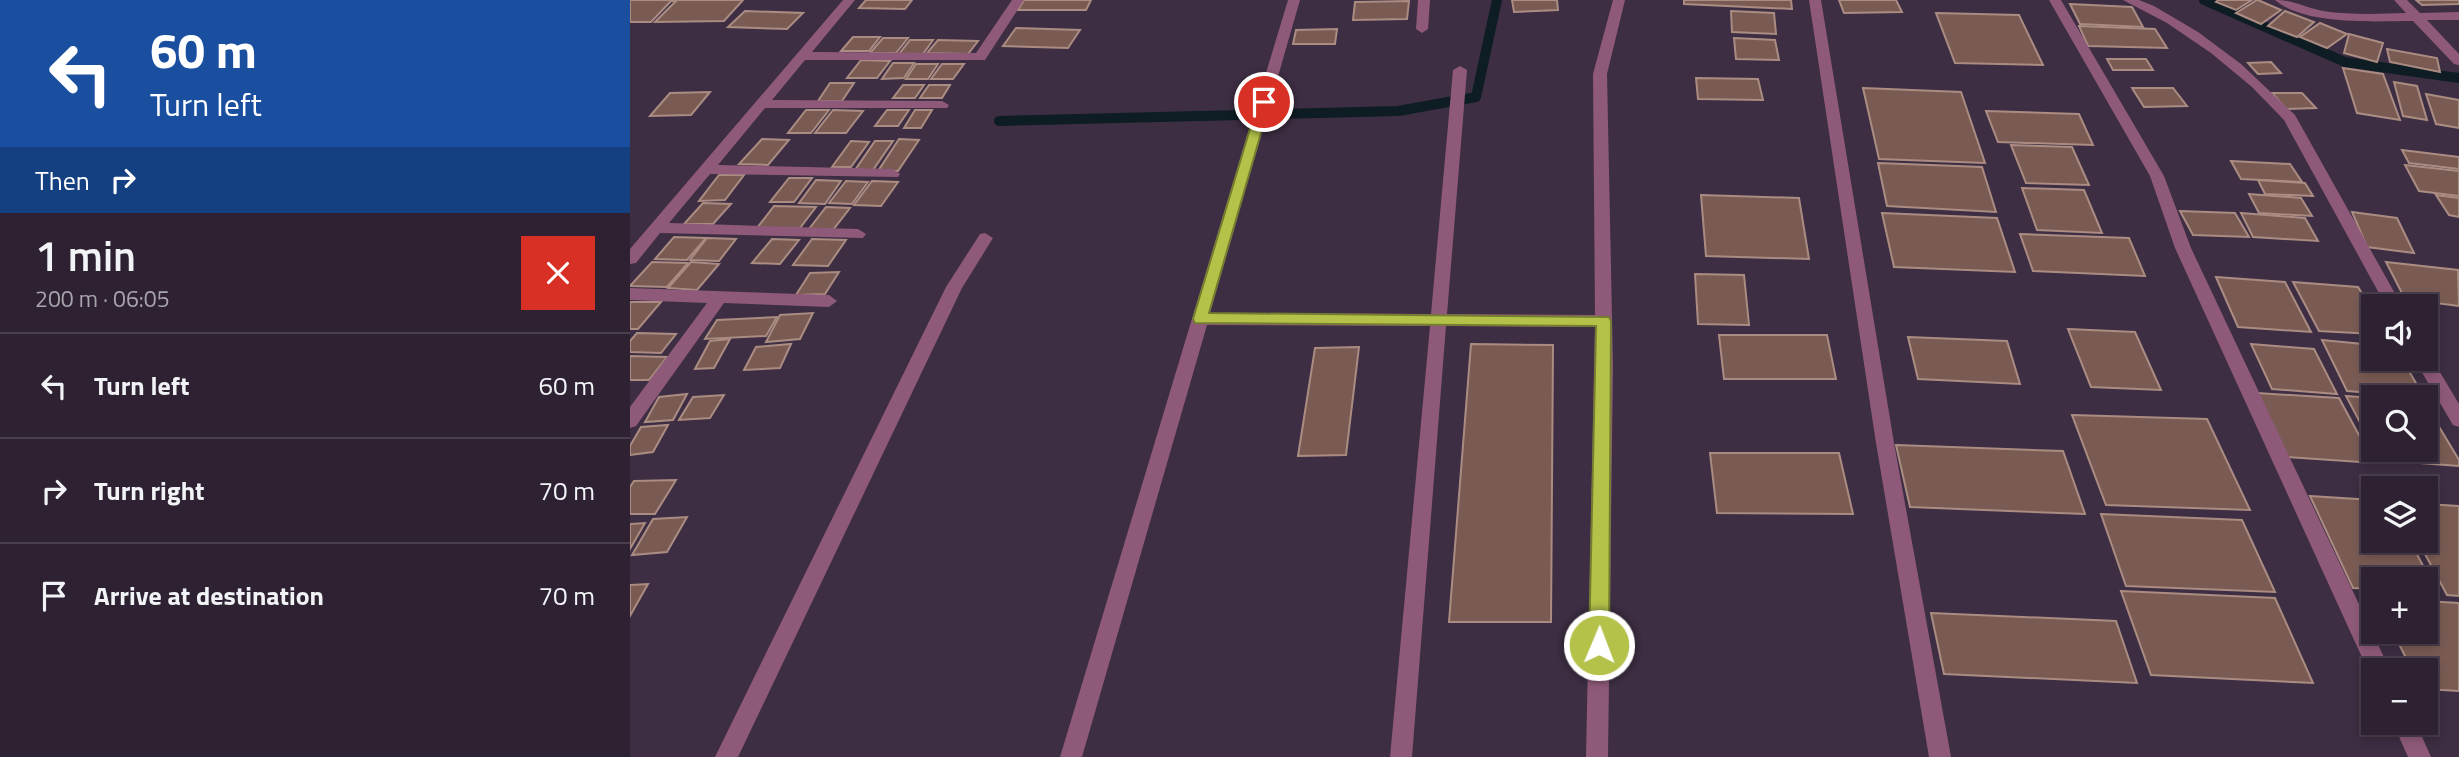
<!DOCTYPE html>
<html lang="en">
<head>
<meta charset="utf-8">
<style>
  body { margin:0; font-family:"Titillium Web",sans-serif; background:#362a3a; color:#f1f3f6; height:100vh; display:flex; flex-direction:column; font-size:26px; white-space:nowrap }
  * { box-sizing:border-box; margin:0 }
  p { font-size:23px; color:#a7a4ac }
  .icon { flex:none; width:38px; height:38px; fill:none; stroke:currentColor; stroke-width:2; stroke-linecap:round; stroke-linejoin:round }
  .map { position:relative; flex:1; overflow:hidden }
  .sheet { display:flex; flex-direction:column; background:#2e2232; width:630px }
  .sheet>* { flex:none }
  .guide { background:#1a4fa0; color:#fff; overflow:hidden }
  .fabs { position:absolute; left:1731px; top:294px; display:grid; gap:14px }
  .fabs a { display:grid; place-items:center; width:77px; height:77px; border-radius:0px; background:#2e2232; box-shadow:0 4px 10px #0003,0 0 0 2px #493f4d; font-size:35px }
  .pin { position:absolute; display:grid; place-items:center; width:60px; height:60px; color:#fff; margin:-30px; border:4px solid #fff; border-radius:50%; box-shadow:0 2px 7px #0007 }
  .me { position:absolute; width:77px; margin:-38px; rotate:1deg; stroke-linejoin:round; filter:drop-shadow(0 0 5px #0008) }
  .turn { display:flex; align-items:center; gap:24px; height:147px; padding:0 35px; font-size:32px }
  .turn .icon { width:91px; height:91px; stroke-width:2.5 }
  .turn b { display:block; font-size:49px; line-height:60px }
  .then { display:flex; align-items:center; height:66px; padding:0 35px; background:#0003; gap:14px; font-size:26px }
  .round { display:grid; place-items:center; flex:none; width:74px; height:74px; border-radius:0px; background:#362a3a }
  .headline { display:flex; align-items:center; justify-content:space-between; height:119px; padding:0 35px }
  h1 { font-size:42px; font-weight:600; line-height:52px }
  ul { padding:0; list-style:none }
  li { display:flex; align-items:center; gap:21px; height:105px; padding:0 35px; border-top:2px solid #493f4d }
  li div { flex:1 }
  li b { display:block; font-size:26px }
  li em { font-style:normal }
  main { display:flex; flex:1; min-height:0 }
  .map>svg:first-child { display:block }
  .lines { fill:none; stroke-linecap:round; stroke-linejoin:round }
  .stream { stroke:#0d1d23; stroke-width:10 }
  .building { fill:#795b53; stroke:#ab8c82; stroke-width:2 }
  .minor { fill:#8f5a79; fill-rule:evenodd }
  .route { fill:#b4c24a; stroke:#757e30; stroke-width:2 }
</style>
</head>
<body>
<main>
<section class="sheet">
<div class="guide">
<div class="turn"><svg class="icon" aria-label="left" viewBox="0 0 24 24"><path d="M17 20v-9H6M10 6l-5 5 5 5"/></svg><div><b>60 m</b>Turn left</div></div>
<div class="then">Then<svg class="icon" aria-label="right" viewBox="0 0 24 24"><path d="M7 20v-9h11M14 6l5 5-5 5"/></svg></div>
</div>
<div class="headline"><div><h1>1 min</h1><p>200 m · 06:05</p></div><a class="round" style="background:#d93025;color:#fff"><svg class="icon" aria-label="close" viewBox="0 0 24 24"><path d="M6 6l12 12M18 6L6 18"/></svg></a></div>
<ul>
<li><svg class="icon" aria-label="left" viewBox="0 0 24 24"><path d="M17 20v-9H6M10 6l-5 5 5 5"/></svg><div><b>Turn left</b></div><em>60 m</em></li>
<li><svg class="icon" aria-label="right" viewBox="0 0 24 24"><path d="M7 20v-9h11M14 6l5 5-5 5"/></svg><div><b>Turn right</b></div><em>70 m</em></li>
<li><svg class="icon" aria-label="arrive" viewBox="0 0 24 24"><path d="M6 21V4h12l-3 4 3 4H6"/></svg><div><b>Arrive at destination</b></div><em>70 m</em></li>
</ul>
</section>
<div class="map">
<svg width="1829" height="757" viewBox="0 0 1829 757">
  <rect width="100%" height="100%" fill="#3d2e43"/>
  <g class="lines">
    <g class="stream">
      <polyline points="1574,0 1715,62 1829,78"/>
      <polyline points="369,121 768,111 846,97 867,0"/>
    </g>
  </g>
  <g class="building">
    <polygon points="0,0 113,0 94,21 25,22 46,1 41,1 21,22 0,22"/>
    <polygon points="236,0 282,0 275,9 229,8"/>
    <polygon points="394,0 461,0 456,10 388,10"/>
    <polygon points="882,0 927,0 928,10 884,12"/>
    <polygon points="1054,0 1161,0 1162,9 1054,4"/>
    <polygon points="1209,0 1266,0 1272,12 1214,13"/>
    <polygon points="1588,0 1622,0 1606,10 1586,2"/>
    <polygon points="1627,0 1628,0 1651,10 1631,24 1606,13"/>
    <polygon points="1786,0 1829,0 1829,4 1792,5"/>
    <polygon points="779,1 777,19 723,20 725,2"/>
    <polygon points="1440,4 1502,7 1513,27 1450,24"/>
    <polygon points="115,11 173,13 157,29 98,27"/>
    <polygon points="1101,11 1144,13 1146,34 1102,32"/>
    <polygon points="1655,11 1684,22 1667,37 1638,26"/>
    <polygon points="1306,13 1389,15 1413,65 1325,63"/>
    <polygon points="1690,23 1717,34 1697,48 1670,37"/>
    <polygon points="1449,26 1525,29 1537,48 1458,46"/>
    <polygon points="386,28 450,30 438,48 373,46"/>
    <polygon points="707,29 705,44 663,44 666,30"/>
    <polygon points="1719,34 1753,43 1747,62 1714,53"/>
    <polygon points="223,37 250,37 239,51 211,51"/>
    <polygon points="253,38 278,38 266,53 240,53"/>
    <polygon points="1104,38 1145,40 1149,60 1106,59"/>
    <polygon points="280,40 303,40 293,54 269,54"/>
    <polygon points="308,40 348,41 338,54 297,53"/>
    <polygon points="1757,49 1807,58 1810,72 1760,62"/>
    <polygon points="1477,59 1516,59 1523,70 1483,70"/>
    <polygon points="231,60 260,61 247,78 217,78"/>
    <polygon points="1641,62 1651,73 1628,74 1618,63"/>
    <polygon points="263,63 284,63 274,78 252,79"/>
    <polygon points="286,64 308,64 298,79 276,79"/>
    <polygon points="312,64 334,64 323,79 301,79"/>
    <polygon points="1713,68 1753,74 1770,120 1727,113"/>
    <polygon points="1066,78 1128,79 1133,100 1068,99"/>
    <polygon points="1764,82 1787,86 1797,120 1773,116"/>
    <polygon points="200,83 224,83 212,101 188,101"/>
    <polygon points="273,85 294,85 285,98 263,98"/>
    <polygon points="299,85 320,85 312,98 290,98"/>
    <polygon points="1233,88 1331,92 1355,163 1249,159"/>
    <polygon points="1502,88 1543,88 1557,106 1514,107"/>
    <polygon points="80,92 61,115 20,116 40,93"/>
    <polygon points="1642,93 1672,93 1686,108 1656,109"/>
    <polygon points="1796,94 1829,100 1829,128 1806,124"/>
    <polygon points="176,110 199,110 181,133 158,133"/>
    <polygon points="203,110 233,111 216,133 185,133"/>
    <polygon points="257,110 279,110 268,126 245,126"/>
    <polygon points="285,110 302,110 291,128 274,128"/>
    <polygon points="1356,111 1449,114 1463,145 1368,142"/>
    <polygon points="132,139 159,140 138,165 109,164"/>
    <polygon points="269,139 289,140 268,171 248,171"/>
    <polygon points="221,141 239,142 221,167 202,167"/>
    <polygon points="245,141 263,141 243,170 225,170"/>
    <polygon points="1381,145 1442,147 1459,185 1396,183"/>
    <polygon points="1772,150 1829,157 1829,169 1779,163"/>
    <polygon points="1601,161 1660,164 1672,182 1611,179"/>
    <polygon points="1248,163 1352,167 1366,212 1257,206"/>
    <polygon points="1775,165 1829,171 1829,196 1789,191"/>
    <polygon points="89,175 114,175 95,200 69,201"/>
    <polygon points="159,178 182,178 164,202 140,202"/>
    <polygon points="186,180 211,181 195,204 169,203"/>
    <polygon points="1628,180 1675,183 1683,196 1635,194"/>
    <polygon points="216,181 238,182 222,204 199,203"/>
    <polygon points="242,181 268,182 251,206 224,205"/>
    <polygon points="1392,188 1454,190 1472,233 1407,230"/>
    <polygon points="1619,194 1671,198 1682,216 1629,213"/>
    <polygon points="1071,195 1169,198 1179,259 1076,256"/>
    <polygon points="1806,195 1829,198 1829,217 1819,215"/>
    <polygon points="73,203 101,204 83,224 54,224"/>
    <polygon points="144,206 186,207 170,228 127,228"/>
    <polygon points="196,207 220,208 203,230 179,229"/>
    <polygon points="1550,211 1605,213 1619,237 1563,235"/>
    <polygon points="1722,212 1767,218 1784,253 1737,247"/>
    <polygon points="1252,213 1367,218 1385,272 1264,267"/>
    <polygon points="1611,213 1675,218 1688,241 1623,237"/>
    <polygon points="1390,234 1499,238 1515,276 1403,271"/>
    <polygon points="44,237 76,238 57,260 25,259"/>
    <polygon points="77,238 106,239 89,261 60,260"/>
    <polygon points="142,239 169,240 150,264 122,263"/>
    <polygon points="182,239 216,240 198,266 163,265"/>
    <polygon points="22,262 58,263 37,287 0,286"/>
    <polygon points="61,262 89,264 67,290 38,288"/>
    <polygon points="1756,262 1828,270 1829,306 1775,299"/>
    <polygon points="209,272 195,294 166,295 180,273"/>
    <polygon points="1065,274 1114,275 1119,325 1068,324"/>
    <polygon points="1586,277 1655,282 1681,332 1608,327"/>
    <polygon points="1663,282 1728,287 1743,311 1743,334 1689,331"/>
    <polygon points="0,302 31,302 8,329 0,329"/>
    <polygon points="183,313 170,339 136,342 150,315"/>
    <polygon points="147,317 136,336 75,339 87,320"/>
    <polygon points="1438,329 1505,332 1531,390 1461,387"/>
    <polygon points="7,333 46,334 31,353 0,352 0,341"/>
    <polygon points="1089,335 1197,335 1206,379 1094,379"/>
    <polygon points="1278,337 1377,341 1390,384 1288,379"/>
    <polygon points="100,339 84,368 65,369 80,341"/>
    <polygon points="1692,340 1743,345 1743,359 1772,359 1794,397 1717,391"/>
    <polygon points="161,344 150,368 114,370 126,347"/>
    <polygon points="841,344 923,345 921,622 819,622"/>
    <polygon points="1621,344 1684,349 1707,394 1642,389"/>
    <polygon points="729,347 716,455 668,456 685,348"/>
    <polygon points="0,356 37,357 19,380 0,380"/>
    <polygon points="1627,393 1709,398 1744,463 1657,457"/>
    <polygon points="57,394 43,420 15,422 29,397"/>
    <polygon points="94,395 80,418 49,420 63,397"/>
    <polygon points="1716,396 1743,398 1743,447"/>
    <polygon points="1796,405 1829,460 1829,466 1750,460 1744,450 1796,450"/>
    <polygon points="1442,415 1577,419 1620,510 1476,505"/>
    <polygon points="38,425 23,452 0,455 0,446 11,427"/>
    <polygon points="1266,445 1433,451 1455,514 1280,507"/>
    <polygon points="1080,453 1209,453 1223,514 1087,513"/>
    <polygon points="46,480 25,514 0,514 0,487 4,481"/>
    <polygon points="1680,496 1743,500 1743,541 1780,541 1808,594 1796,593 1796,579 1743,579 1743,589 1723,588"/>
    <polygon points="1796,504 1829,506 1829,596 1817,595 1788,541 1796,541"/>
    <polygon points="1471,514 1612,520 1645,592 1496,586"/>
    <polygon points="57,517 37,552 2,555 23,519"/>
    <polygon points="15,523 0,549 0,524"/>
    <polygon points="18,584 0,616 0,585"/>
    <polygon points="1491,591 1645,598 1683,683 1521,675"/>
    <polygon points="1796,601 1829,603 1829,691 1796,689 1796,670 1782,670 1763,632 1796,632"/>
    <polygon points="1301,613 1486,621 1507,683 1314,674"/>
  </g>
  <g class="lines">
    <g class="minor">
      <polygon points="213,0 225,0 182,52 346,53 382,0 394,0 355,60 175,60 142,100 312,101 319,105 317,108 135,108 88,165 263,169 270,174 268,177 80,174 39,223 228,229 236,234 233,238 30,233 6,263 0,264 0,249"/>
      <polygon points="658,0 670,0 580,313 801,314 823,70 830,66 837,70 817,314 965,315 963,74 983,0 995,0 977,74 983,366 978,757 956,757 965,327 816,326 782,757 760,757 800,326 577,325 452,757 430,757"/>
      <polygon points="788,0 800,0 798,29 792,33 786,29"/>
      <polygon points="1179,0 1191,0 1264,443 1321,757 1299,757 1246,443"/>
      <polygon points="1419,0 1431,0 1534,176 1561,248 1760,670 1743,670 1741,677 1545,248 1520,176"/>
      <polygon points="1493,0 1509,0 1524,6 1568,32 1611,64 1665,115 1772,306 1756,306 1654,120 1622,87 1581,53 1537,23"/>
      <path d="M1645,0C1665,0 1675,8 1693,11C1720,15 1749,14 1776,13L1764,0H1777L1790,13L1829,12V20H1797L1829,54V65L1824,64L1783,21C1745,21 1675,26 1645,0Z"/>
      <polygon points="355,233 363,238 332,288 108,757 85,757 316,287 350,234"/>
      <polygon points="0,288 199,295 207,301 199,307 94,303 6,426 0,428 0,407 77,303 0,300"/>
      <polygon points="1796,353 1799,354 1829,404 1829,427 1823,425 1784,359 1796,359"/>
      <polygon points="1763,723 1786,723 1801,757 1778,757"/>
    </g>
  </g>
  <polygon class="route" points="634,99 640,102 579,313 979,317 981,321 979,645 976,652 969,654 962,652 959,645 966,326 565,323 563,319 628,102"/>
</svg>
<div class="fabs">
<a><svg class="icon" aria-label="sound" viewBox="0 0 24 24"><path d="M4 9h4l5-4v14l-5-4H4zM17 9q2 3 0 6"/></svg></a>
<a><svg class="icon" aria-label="search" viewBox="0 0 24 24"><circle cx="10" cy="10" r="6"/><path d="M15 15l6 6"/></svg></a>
<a><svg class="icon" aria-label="layers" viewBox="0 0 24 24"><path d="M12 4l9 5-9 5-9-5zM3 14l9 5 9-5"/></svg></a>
<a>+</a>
<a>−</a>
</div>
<div class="pin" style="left:634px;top:102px;background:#d93025"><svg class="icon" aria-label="arrive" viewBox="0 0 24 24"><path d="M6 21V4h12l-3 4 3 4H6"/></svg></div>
<svg class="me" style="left:969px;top:645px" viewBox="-20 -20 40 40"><circle r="17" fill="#b4c24a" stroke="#fff" stroke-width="3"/><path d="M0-11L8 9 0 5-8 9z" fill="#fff"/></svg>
</div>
</main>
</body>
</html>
